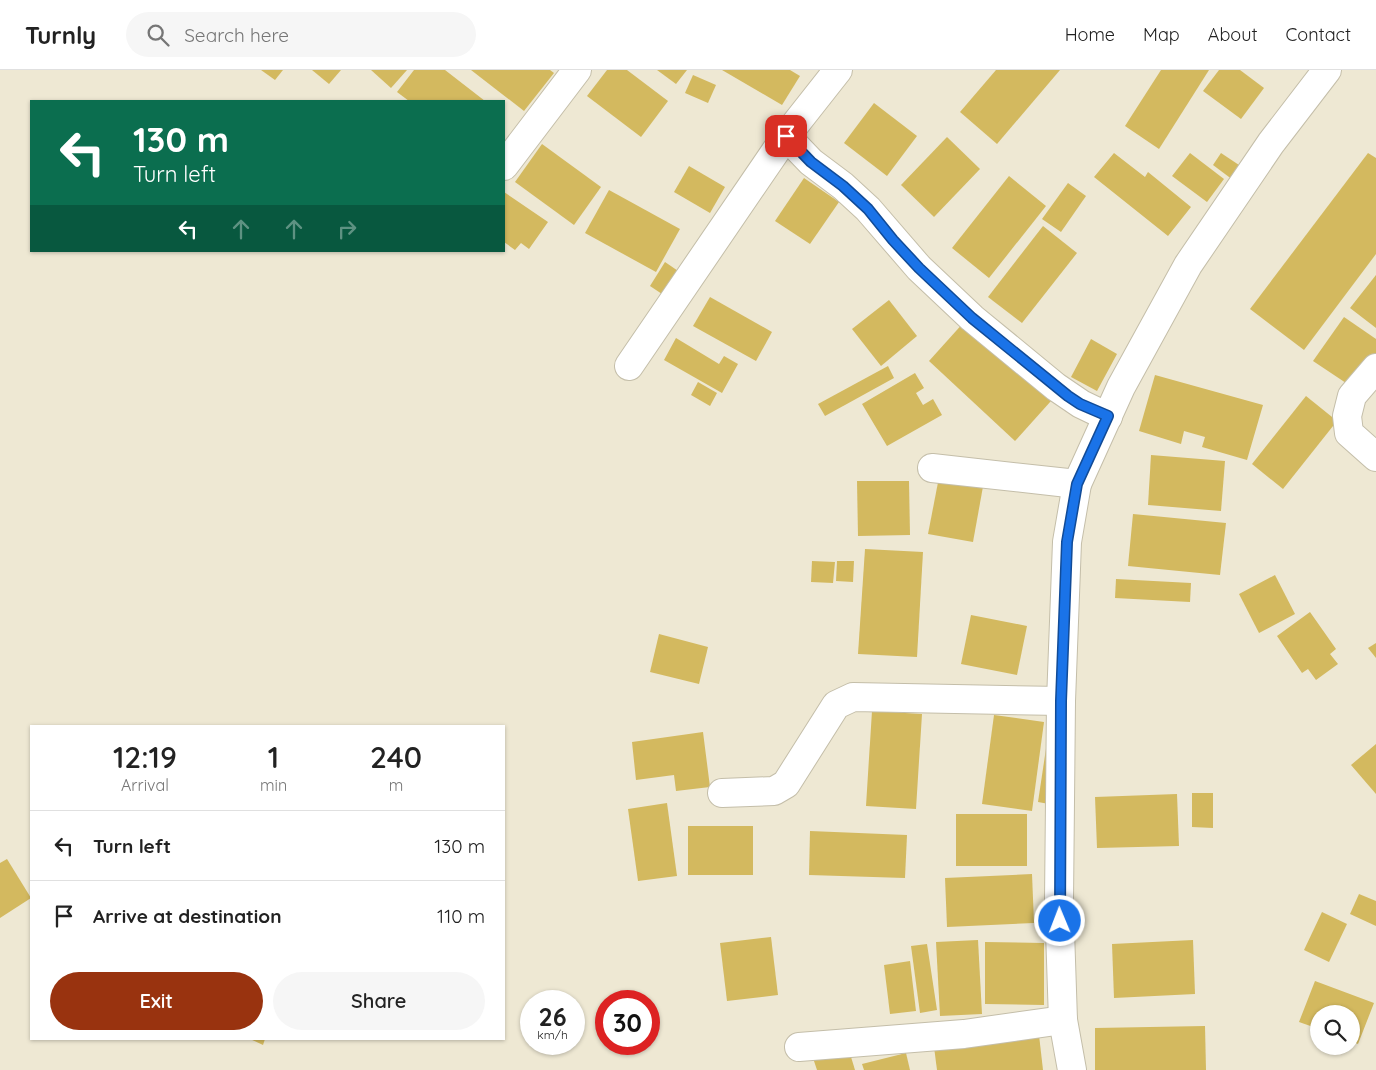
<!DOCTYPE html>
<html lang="en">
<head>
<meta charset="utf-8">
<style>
  body { margin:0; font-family:Quicksand,sans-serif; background:#f6f6f6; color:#222; height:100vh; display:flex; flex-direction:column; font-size:19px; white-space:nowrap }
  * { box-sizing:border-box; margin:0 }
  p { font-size:16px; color:#767676 }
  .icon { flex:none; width:28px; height:28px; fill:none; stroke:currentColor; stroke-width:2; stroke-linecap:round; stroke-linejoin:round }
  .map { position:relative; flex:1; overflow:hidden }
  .details { position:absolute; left:30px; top:655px; width:475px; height:315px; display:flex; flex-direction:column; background:#fff; border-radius:0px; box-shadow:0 1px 4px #0004 }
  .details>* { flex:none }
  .hud { position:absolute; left:30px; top:30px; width:475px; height:152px; border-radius:0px; box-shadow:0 1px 4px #0004; background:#0b6e4f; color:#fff; overflow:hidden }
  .tools { position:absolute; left:1310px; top:935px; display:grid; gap:10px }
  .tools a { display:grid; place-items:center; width:50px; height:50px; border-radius:50%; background:#fff; box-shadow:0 1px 4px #0004; font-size:25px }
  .speed { position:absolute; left:520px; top:920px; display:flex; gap:10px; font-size:25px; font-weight:700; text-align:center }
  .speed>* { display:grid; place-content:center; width:65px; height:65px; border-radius:50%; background:#fff; box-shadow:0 1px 4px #0004; line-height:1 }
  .speed small { font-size:12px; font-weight:400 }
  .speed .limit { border:8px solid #d22; background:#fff; color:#111 }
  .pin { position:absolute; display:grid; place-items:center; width:42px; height:42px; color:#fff; margin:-21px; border-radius:10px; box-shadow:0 2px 8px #0006 }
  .me { position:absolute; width:55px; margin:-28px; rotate:359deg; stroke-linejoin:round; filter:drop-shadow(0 0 4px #0008) }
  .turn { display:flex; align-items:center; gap:18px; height:105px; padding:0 20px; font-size:22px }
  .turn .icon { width:65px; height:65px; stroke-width:2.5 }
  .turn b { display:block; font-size:35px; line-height:42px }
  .lanes { display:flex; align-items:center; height:48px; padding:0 20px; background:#0003; justify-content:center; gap:25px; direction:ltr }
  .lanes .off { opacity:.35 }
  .eta { display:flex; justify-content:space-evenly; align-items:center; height:85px; text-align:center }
  .eta b { font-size:30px; font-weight:600; line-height:35px }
  .primary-button { display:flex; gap:10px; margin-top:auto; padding:10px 20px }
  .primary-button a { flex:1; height:58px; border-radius:30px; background:#99330f; color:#fff; font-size:20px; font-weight:600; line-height:58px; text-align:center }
  .primary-button a+a { background:#f6f6f6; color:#222 }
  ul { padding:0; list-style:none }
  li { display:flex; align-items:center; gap:15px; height:70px; padding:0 20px; border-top:1px solid #e0e0e0 }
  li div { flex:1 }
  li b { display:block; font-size:19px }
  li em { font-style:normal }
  header { display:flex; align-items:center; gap:30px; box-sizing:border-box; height:70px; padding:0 25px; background:#fff; border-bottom:1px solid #e0e0e0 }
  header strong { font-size:24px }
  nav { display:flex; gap:28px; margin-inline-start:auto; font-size:18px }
  .search { width:350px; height:45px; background:#f6f6f6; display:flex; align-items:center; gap:12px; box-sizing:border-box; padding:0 18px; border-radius:28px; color:#767676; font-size:19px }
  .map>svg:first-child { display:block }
  .building { fill:#d3b95f }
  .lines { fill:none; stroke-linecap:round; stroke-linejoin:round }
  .minor-casing { stroke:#c4bea9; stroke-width:30 }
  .minor { stroke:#fff; stroke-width:28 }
  .route-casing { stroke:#114b97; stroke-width:12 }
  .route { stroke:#1a73e8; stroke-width:9 }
</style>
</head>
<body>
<header>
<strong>Turnly</strong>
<div class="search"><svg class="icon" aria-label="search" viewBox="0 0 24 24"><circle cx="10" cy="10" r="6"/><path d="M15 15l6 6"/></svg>Search here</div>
<nav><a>Home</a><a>Map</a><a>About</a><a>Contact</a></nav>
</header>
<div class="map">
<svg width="1376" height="1000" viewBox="0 0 1376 1000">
  <rect width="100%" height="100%" fill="#eee8d3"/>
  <g class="building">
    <polygon points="261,0 283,0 275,10"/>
    <polygon points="312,0 341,0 329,14"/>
    <polygon points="371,0 407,0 391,18"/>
    <polygon points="414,0 445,0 485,31 409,31 397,22"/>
    <polygon points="471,0 550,0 554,3 524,41"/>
    <polygon points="607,0 627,0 668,31 641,67 587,26"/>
    <polygon points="657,0 687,0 676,14"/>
    <polygon points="722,0 790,0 800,6 782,35"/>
    <polygon points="996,0 1060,0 997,74 960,42"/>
    <polygon points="1161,0 1209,0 1159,79 1125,56"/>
    <polygon points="1219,0 1240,0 1264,18 1241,49 1203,21"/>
    <polygon points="693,5 716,15 708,33 685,23"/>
    <polygon points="874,33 917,66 887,106 844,73"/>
    <polygon points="947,67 980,99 934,147 901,115"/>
    <polygon points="542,74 601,117 574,155 515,112"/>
    <polygon points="1114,83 1145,107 1148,102 1191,137 1168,166 1094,107"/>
    <polygon points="1190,83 1224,109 1207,132 1172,106"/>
    <polygon points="1221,83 1242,97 1233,110 1213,95"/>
    <polygon points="1368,83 1376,88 1376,184 1304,280 1250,239"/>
    <polygon points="689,96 725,117 710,143 674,122"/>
    <polygon points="1009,106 1046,136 989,208 952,178"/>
    <polygon points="804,108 839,132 810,174 775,151"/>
    <polygon points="1068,113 1086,126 1061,162 1042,149"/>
    <polygon points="609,120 680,159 656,202 585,163"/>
    <polygon points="504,122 548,152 529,179 521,173 515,180 504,172"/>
    <polygon points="1043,156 1077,183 1022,253 988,227"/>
    <polygon points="665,192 684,205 668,228 650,216"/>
    <polygon points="1376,205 1376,258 1350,238"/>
    <polygon points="710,227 772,262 756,291 693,256"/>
    <polygon points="889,230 917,266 881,296 852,259"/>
    <polygon points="1344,247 1376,269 1376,287 1355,319 1313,291"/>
    <polygon points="965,251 1051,331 1015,371 929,291"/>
    <polygon points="676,268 719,294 724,286 738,294 722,323 664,290"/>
    <polygon points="1091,269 1117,284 1097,321 1071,307"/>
    <polygon points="888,296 894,308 825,346 818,334"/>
    <polygon points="915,303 924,318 916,323 923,335 933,329 942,345 887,376 862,334"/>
    <polygon points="1155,305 1263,335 1247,390 1202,377 1205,367 1184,361 1181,374 1139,361"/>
    <polygon points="698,312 717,323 710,336 691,325"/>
    <polygon points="1306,326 1337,351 1283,419 1252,394"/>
    <polygon points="1151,385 1225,391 1221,441 1148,435"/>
    <polygon points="940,402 984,411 973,472 928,464"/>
    <polygon points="857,411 909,411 910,465 858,466"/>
    <polygon points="1133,444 1226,453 1220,505 1128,496"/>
    <polygon points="865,479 923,482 917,587 858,584"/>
    <polygon points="812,491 835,492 833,513 811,512"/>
    <polygon points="837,491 854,491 853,512 836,511"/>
    <polygon points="1275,505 1295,544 1259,563 1239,524"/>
    <polygon points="1116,509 1191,513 1190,532 1115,528"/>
    <polygon points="1310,542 1336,579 1330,584 1338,594 1316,610 1308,599 1302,603 1277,566"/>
    <polygon points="971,545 1027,556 1017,605 961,594"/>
    <polygon points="659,564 708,577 699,614 650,602"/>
    <polygon points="1376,573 1376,588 1368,578"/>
    <polygon points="872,641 922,644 916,739 866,736"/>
    <polygon points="994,645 1044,652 1032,741 982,734"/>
    <polygon points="1050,652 1049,734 1038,732"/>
    <polygon points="703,662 710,717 676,721 674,705 636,710 632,672"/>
    <polygon points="1376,674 1376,724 1351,695"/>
    <polygon points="1192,723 1213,723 1213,758 1192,757"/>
    <polygon points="1177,724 1179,776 1097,778 1095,727"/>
    <polygon points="667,733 677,806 638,811 628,739"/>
    <rect x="956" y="744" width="71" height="52"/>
    <rect x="688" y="756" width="65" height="49"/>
    <polygon points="810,761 907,765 905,808 809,805"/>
    <polygon points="7,789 31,828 0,848 0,793"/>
    <polygon points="1032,804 1034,853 947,857 945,808"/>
    <polygon points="1359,824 1376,831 1376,856 1350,844"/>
    <polygon points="1322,842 1347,854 1329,892 1304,880"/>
    <polygon points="771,867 778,925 727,931 720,873"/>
    <polygon points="978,870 982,944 940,946 936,872"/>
    <polygon points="1193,870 1195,924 1114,928 1112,874"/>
    <polygon points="985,872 1044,873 1044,935 985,934"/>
    <polygon points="927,874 937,940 920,943 911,876"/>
    <polygon points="910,891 916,941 890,944 884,895"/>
    <polygon points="1315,911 1374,933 1358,974 1351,971 1351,944 1319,944 1319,959 1299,952"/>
    <polygon points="1205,956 1206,1000 1095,1000 1095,958"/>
    <polygon points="1039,965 1043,1000 937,1000 934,977"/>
    <polygon points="250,969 265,969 263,975"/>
    <polygon points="848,977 855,1000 817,1000 813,988"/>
    <polygon points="906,983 910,1000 864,1000 862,994"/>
  </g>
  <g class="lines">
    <g class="minor-casing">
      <g id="minor">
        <polyline points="786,66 811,92 843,116 868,139 919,198 972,248 1056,317 1081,334 1108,347"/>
        <polyline points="504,96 577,0"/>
        <polyline points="629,296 786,66 838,0"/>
        <polyline points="1376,298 1352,326 1347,346 1349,363 1376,387"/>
        <polyline points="932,398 1077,414"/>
        <polyline points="722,723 774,721 786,714 836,635 853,627 1061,631"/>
        <polyline points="799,977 964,964 1063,950"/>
        <polyline points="1072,1000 1063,950 1059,831 1061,631 1067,472 1077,414 1121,317 1188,195 1271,73 1327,0"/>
      </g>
    </g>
    <use href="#minor" class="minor"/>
  </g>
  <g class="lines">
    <g class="route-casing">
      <polyline id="route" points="786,66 811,92 843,116 868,139 893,170 919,198 972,248 1068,326 1080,334 1108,346 1077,414 1067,472 1061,631 1060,851"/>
    </g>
    <use href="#route" class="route"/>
  </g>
</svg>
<div class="tools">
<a><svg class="icon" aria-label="search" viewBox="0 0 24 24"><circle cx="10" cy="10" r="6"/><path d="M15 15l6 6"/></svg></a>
</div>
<div class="speed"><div>26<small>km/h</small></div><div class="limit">30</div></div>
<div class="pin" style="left:786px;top:66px;background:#d93025"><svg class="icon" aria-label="arrive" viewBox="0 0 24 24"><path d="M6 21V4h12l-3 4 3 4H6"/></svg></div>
<svg class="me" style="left:1060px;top:851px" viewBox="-20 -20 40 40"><circle r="17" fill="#1a73e8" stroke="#fff" stroke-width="3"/><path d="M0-11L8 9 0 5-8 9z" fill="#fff"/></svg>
<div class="hud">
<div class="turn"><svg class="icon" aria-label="left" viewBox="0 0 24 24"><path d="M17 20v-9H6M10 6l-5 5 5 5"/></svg><div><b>130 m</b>Turn left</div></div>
<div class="lanes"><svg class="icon" aria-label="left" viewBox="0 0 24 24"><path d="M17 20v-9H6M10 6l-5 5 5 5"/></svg><svg class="icon off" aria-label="ahead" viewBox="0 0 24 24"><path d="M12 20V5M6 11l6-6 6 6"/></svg><svg class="icon off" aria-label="ahead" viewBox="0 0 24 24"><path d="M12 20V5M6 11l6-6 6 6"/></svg><svg class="icon off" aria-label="right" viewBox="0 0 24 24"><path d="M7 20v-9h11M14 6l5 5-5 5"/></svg></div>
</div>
<section class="details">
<div class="eta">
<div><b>12:19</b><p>Arrival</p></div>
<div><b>1</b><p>min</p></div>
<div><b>240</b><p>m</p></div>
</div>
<ul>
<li><svg class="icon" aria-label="left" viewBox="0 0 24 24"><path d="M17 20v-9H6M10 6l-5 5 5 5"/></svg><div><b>Turn left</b></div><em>130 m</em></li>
<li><svg class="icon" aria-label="arrive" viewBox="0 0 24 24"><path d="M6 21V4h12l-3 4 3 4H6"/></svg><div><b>Arrive at destination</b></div><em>110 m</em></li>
</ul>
<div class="primary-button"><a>Exit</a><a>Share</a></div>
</section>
</div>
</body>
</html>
